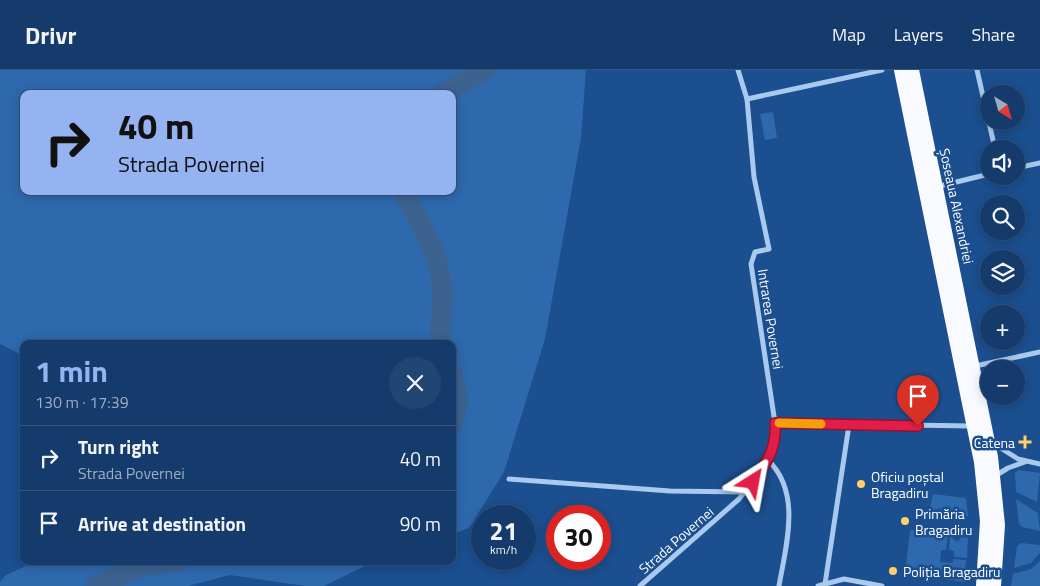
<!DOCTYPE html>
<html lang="en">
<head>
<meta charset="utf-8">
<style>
  body { margin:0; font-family:"Titillium Web",sans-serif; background:#214673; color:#f1f3f6; height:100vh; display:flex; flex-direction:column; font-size:19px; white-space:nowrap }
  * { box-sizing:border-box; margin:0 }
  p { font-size:16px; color:#9dadc1 }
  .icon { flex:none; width:28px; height:28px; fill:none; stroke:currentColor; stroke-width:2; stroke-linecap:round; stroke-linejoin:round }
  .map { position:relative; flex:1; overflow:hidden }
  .drawer { position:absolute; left:20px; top:270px; width:436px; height:225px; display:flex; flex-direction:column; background:#143b6b; border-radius:10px; box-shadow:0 2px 12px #0003,0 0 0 1px #33557e }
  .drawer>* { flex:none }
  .hud { position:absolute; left:20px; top:20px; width:436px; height:105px; border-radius:10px; box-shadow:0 2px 12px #0003,0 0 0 1px #33557e; background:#95b2f1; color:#111; overflow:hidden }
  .needle { width:32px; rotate:143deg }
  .buttons { position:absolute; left:980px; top:15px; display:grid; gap:10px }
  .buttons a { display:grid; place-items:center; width:45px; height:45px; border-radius:50%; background:#143b6b; box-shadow:0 2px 12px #0003,0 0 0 1px #33557e; font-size:25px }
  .speed { position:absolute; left:471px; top:435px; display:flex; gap:10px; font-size:25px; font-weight:700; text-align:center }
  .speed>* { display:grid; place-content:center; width:65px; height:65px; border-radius:50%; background:#143b6b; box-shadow:0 2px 12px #0003,0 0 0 1px #33557e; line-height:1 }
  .speed small { font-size:12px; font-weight:400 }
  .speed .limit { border:8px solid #d22; background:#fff; color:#111 }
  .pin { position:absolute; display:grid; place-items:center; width:42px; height:42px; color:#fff; margin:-51px -21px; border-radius:50% 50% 50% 0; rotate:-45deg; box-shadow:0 0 5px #0007 }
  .pin .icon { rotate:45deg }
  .me { position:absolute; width:55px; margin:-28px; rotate:34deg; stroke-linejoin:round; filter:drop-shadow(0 0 4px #0008) }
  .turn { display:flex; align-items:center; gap:18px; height:105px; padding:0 15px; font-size:22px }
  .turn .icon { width:65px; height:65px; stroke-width:2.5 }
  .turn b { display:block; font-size:35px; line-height:42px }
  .round { display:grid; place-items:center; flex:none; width:52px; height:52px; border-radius:26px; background:#214673 }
  .overview { display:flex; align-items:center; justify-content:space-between; height:85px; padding:0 15px }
  h1 { font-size:30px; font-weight:700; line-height:38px; color:#95b2f1 }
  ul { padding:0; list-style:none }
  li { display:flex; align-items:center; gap:15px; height:65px; padding:0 15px; border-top:1px solid #33557e }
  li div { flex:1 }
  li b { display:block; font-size:19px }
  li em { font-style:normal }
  header { display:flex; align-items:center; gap:30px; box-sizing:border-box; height:70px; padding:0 25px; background:#143b6b; border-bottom:1px solid #33557e }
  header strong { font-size:24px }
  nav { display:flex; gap:28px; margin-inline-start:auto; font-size:18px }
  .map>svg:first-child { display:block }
  .green { fill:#2e69ad; fill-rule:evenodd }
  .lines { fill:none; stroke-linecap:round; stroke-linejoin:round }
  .river { stroke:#3c6290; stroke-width:20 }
  .minor { stroke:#a9c9ee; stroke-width:5 }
  .trunk { stroke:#f8faff; stroke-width:14 }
  .route-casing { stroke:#92132f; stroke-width:12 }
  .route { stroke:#e11d48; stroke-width:9 }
  .slow { stroke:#f59e0b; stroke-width:9 }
  .poi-dot { fill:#ffd166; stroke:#1b4f8f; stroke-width:2 }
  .labels { text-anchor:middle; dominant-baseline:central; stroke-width:5; stroke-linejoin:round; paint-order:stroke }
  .street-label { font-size:14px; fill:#fff; stroke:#1b4f8f }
  .poi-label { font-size:14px; fill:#fff; stroke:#1b4f8f; text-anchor:start }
</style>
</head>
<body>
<header>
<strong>Drivr</strong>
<nav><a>Map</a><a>Layers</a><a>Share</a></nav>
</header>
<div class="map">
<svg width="1040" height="516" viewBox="0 0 1040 516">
  <rect width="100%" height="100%" fill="#1b4f8f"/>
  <g class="green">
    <path d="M0,0H586L581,68L545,269L504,402L469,458L453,464L452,274H24V286L0,274ZM24,24H452V121H24Z"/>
    <polygon points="773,42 777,68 765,70 760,44"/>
    <polygon points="1018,400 1040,403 1037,432 1016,422 1015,403"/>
    <polygon points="933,424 966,428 968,446 965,446 963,442 953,444 951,440 945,443 940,438 931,441 930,438"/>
    <polygon points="1016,429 1038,443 1040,461 1022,457 1019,454"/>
    <polygon points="910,460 948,464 946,480 941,480 940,492 953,493 953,489 966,490 964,512 905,503"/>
    <polygon points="950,464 954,470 958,471 962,467 968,468 967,488 954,487 954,481 949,480"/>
    <polygon points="1021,473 1040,475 1040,483 1031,493 1014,498 1017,476"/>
    <polygon points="37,491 375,491 324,516 305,516 230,505 188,516 0,516 0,512 6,505"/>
    <polygon points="1040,491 1040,516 1011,516 1013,504 1031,499"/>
  </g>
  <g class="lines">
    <g class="river">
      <polyline points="442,24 486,0"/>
      <path d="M403,121C420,152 440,184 442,220C443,238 439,256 441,274"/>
      <polyline points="452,303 458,330 452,355"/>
      <polyline points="95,516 143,496 179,491"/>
    </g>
    <g class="minor">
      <polyline points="977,0 995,79"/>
      <polyline points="747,29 882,0"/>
      <polyline points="1016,98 1040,93"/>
      <polyline points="936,117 989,104"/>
      <polyline points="975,296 1040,282"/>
      <polyline points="775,353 972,356"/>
      <polyline points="991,372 1018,389 1040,394"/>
      <path d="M768,390C802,423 786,475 779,516"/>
      <polyline points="995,406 1008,398 1025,392"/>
      <polyline points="509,409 670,421 746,422"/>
      <polyline points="825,514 849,355"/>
      <polyline points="640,516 739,429 760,402 771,384 776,368 775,353 751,194 755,182 769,179 754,107 747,29 738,0"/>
      <polyline points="818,516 844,509 882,516"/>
    </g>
    <g class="trunk">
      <polyline points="901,0 981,392 987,451 983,516"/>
      <polyline points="912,0 991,387 998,455 994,516"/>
    </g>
  </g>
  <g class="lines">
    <g class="route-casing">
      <path id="route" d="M753,412C767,393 777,377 775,353L918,356"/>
    </g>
    <use href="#route" class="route"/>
    <polyline class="slow" points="779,353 821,354"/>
  </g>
  <g class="poi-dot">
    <path d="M1022.5 364.5h5v5h5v5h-5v5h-5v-5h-5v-5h5z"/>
    <circle cx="861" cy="414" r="5"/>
    <circle cx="905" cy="451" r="5"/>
    <circle cx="893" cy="501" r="5"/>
  </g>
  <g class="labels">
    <g class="street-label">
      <text transform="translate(957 136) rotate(78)">Șoseaua Alexandriei</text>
      <text transform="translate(771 249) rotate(81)">Intrarea Povernei</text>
      <text transform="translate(676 470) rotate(-41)">Strada Povernei</text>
    </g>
    <g class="poi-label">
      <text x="1015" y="372" text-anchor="end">Catena</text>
      <text x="871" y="406">Oficiu poștal<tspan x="871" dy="16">Bragadiru</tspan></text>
      <text x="915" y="443">Primăria<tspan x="915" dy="16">Bragadiru</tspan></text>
      <text x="903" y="501">Poliția Bragadiru</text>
    </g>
  </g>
</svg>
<div class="buttons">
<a><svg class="needle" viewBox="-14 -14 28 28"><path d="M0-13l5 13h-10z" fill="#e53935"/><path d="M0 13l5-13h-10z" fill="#9dadc1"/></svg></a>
<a><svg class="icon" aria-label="sound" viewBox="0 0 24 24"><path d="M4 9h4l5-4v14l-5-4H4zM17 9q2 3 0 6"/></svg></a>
<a><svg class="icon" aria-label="search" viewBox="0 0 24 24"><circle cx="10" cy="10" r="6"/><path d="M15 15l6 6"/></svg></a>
<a><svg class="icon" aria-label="layers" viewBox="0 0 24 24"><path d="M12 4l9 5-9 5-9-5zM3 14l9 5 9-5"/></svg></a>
<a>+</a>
<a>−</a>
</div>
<div class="speed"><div>21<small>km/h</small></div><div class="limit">30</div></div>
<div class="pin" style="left:918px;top:356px;background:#d93025"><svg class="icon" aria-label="arrive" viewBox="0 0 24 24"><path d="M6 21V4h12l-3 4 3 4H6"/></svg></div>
<svg class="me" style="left:753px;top:412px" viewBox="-20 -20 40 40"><path d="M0-17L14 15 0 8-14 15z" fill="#e11d48" stroke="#fff" stroke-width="4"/></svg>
<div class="hud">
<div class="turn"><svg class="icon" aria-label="right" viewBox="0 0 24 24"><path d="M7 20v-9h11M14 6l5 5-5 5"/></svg><div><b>40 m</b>Strada Povernei</div></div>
</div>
<section class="drawer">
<div class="overview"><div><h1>1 min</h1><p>130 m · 17:39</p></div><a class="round"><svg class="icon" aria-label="close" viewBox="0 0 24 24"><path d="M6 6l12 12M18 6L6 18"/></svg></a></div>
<ul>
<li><svg class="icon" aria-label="right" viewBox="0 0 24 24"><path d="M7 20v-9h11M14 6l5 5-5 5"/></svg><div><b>Turn right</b><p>Strada Povernei</p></div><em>40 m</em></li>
<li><svg class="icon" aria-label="arrive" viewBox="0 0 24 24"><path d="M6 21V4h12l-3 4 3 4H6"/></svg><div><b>Arrive at destination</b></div><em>90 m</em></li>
</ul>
</section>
</div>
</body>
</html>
